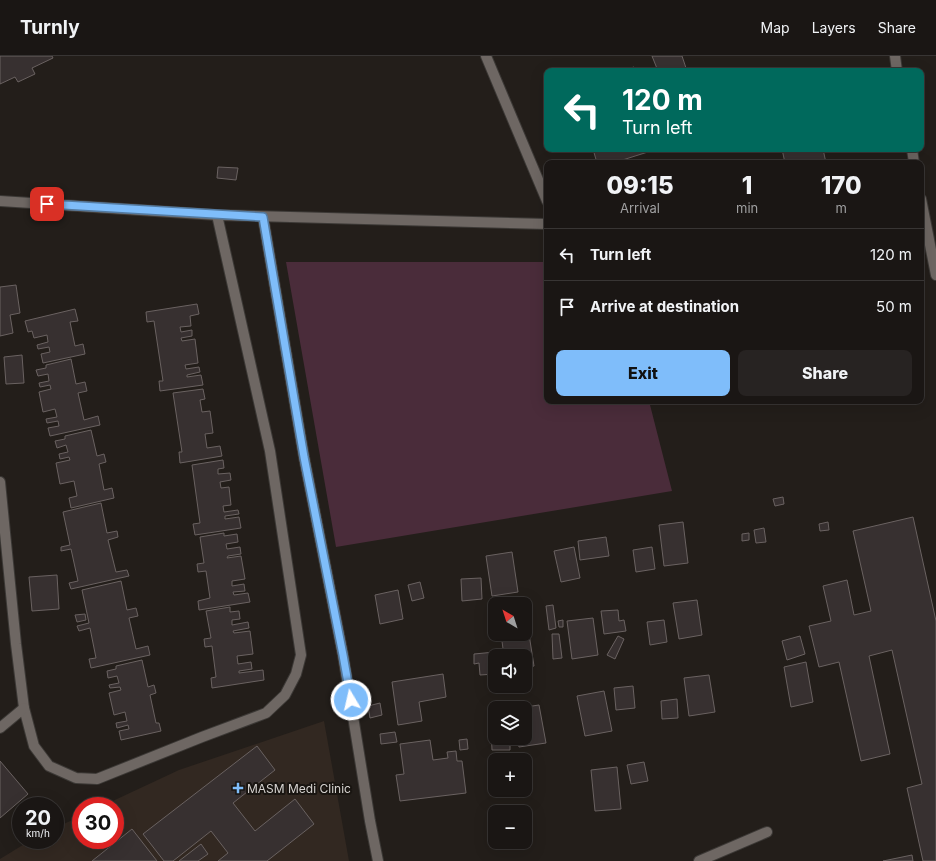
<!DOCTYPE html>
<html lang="en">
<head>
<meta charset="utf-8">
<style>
  body { margin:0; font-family:Inter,sans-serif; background:#272322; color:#f1f3f6; height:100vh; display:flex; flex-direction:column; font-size:15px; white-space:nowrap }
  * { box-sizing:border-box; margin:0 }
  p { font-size:13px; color:#9f9fa0 }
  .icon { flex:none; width:22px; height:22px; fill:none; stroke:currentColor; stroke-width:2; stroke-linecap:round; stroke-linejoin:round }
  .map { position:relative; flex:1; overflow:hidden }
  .side { position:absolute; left:544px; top:104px; width:380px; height:244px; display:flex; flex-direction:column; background:#1a1614; border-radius:8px; box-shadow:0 4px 16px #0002,0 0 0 1px #383534 }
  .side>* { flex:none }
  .guide { position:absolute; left:544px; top:12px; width:380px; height:84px; border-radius:8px; box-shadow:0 4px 16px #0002,0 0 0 1px #383534; background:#00695c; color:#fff; overflow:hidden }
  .needle { width:26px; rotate:321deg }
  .buttons { position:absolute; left:488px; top:541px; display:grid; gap:8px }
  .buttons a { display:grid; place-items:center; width:44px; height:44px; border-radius:8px; background:#1a1614; box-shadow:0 4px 16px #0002,0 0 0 1px #383534; font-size:20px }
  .speed { position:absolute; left:12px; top:741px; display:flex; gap:8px; font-size:20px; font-weight:700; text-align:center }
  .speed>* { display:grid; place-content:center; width:52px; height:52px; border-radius:50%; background:#1a1614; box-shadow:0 4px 16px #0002,0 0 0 1px #383534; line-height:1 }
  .speed small { font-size:10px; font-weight:400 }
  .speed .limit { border:6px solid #d22; background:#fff; color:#111 }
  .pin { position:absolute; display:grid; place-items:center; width:34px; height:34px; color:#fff; margin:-17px; border-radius:8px; box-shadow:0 2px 6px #0006 }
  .me { position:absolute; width:44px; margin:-22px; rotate:351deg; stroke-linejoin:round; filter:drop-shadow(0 0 3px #0008) }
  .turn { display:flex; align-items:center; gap:14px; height:84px; padding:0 12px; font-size:18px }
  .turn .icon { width:52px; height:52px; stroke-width:2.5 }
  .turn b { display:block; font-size:28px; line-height:34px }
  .eta { display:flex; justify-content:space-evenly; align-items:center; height:68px; text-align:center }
  .eta b { font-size:24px; font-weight:800; line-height:28px }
  .cta { display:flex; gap:8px; margin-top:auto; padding:8px 12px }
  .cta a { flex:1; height:46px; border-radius:8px; background:#7fbdfa; color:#111; font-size:16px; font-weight:800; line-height:46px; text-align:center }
  .cta a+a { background:#272322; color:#f1f3f6 }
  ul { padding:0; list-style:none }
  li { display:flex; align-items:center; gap:12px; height:52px; padding:0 12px; border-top:1px solid #383534 }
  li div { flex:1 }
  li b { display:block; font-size:15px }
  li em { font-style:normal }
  header { display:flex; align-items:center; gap:24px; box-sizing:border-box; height:56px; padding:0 20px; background:#1a1614; border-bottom:1px solid #383534 }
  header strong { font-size:19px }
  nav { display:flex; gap:22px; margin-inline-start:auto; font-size:14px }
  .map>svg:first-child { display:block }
  .built { fill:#322821 }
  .green { fill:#4a2c3a }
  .building { fill:#373030; stroke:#6a6261 }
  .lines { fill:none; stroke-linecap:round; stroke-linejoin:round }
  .lane-casing { stroke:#3c3936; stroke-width:12 }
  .street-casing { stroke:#3c3936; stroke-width:12 }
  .lane { stroke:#6e6763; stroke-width:10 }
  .street { stroke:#6e6763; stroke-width:10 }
  .route-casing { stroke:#537ba2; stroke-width:10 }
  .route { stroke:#7fbdfa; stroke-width:7 }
  .poi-dot { fill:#7fbdfa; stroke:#191511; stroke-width:1.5 }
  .labels { text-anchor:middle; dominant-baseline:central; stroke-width:4; stroke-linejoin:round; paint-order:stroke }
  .poi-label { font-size:12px; fill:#d6d3d0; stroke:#191511; text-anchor:start }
</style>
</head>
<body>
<header>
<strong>Turnly</strong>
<nav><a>Map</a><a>Layers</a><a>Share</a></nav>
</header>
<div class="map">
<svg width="936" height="805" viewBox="0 0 936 805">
  <rect width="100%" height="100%" fill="#231e1a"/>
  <polygon class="built" points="324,665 349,805 0,805 0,803 31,784 55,784 55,772 81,760 81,784 115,784 115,750 102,750 179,714"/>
  <polygon class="green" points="286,206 547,206 547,345 649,345 672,435 336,491"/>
  <g class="building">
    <polygon points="0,0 52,0 53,2 32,12 35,18 18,26 15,21 0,28"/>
    <polygon points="652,0 682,0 687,15 658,15"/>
    <polygon points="634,11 635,15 620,15"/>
    <polygon points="593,93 650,93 651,95 613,107 597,107"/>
    <polygon points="782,93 823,93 826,107 785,107"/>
    <polygon points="218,111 238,112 236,124 217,122"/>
    <polygon points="16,229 20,257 10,259 13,277 0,280 0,231"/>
    <polygon points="197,248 199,258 190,260 191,270 180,271 181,276 192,274 192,280 181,282 182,285 195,283 198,307 185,309 186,313 199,311 200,316 187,319 187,321 201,319 203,329 160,335 159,325 163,325 154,265 147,266 146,256"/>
    <polygon points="75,253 78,265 70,266 75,290 83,288 85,298 43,307 41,298 50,296 49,291 38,293 37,289 48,286 47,279 34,282 32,275 28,276 25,265"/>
    <polygon points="22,299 24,327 6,328 4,301"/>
    <polygon points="71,303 76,328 85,326 87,335 78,337 84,364 98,360 100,369 50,380 48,372 59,370 58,365 47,367 46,363 57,361 55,353 43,356 39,336 51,333 50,329 40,331 39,327 49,325 48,318 38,320 36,314 46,312 46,309"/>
    <polygon points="203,333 205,343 200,344 202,356 210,355 213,377 205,378 207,392 220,390 222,400 180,407 179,396 182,396 173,337"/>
    <polygon points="91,374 97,400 104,398 106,406 99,408 104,434 112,432 114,442 71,452 69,442 77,440 74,425 60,428 56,407 70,404 69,401 60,403 59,398 68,396 66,389 57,392 55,385 65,383 65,380"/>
    <polygon points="223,404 224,412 218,413 218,418 230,417 231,424 220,426 221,432 229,431 231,449 223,450 224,456 238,454 239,458 225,460 225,463 239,461 241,472 195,479 193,468 200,467 192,409"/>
    <polygon points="783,441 784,448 775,450 773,443"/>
    <polygon points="101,447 107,477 117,475 118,481 108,484 116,516 127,514 129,520 71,533 69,527 78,525 71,493 61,495 61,491 70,489 63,456"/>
    <polygon points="913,461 936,565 936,805 923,805 907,732 922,728 892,594 869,600 890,698 861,705 839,606 819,611 809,570 831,565 823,530 847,524 854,559 871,555 853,475"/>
    <polygon points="683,466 688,507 664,510 659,469"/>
    <polygon points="828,466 829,474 820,475 819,468"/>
    <polygon points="764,472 766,486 756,487 754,474"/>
    <polygon points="224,477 224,480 237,478 238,486 226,488 227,493 240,491 241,498 228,500 227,502 241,500 245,523 232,525 232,530 244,528 245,535 233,536 234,539 248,537 250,546 199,554 198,545 210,542 206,515 198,516 197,508 204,507 200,481"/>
    <polygon points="749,477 749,484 742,485 742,478"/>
    <polygon points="606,481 609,500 580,504 578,485"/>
    <polygon points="574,491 580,522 561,526 554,495"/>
    <polygon points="652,491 655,513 636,516 633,494"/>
    <polygon points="512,496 518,536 492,540 486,500"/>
    <polygon points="57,519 59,553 32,555 29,521"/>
    <polygon points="481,522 482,543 462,545 461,523"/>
    <polygon points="121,525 127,554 136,552 138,560 129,562 136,593 148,590 150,599 91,612 89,603 96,602 90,572 79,575 77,570 89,567 82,534"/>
    <polygon points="420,526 424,542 412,545 408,529"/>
    <polygon points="398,534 403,563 380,568 375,539"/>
    <polygon points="697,544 702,579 679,583 673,547"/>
    <polygon points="553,549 556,572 549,574 546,550"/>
    <polygon points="230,551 230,556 239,555 240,563 232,564 232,569 248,566 249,572 233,575 234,577 250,575 253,598 237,600 238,608 251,606 252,613 239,615 239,617 263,614 264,624 212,632 211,622 216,621 212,590 205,591 204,583 211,582 206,555"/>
    <polygon points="618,554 619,565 624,564 626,575 604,578 601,555"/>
    <polygon points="85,558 86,564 77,566 75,559"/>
    <polygon points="593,562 598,599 572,603 567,565"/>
    <polygon points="563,564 563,571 559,571 558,565"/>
    <polygon points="664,564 667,586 650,589 647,566"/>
    <polygon points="528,572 534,610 525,612 525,600 504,600 501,578 525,578 525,573"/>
    <polygon points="552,578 559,578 562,602 553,603"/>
    <polygon points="618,580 624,583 615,603 607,599"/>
    <polygon points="800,580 805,598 787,604 782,585"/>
    <polygon points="495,596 495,618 480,619 479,607 474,608 474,598"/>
    <polygon points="142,604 148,631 154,629 156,637 150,639 156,667 159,667 161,675 121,684 119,675 129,673 128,669 117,672 116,667 127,665 125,656 114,659 109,637 121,634 120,631 110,632 109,629 119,627 117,620 108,622 107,615 116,613 116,610"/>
    <polygon points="806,606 813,646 791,651 784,611"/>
    <polygon points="443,618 446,641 419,646 422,665 398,669 392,626"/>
    <polygon points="709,619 715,656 689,660 684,622"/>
    <polygon points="633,630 635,652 616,654 614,632"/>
    <polygon points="604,635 612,675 585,680 577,640"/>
    <polygon points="677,643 678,662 662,663 661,645"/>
    <polygon points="380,647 382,659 370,662 368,650"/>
    <polygon points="539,649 546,687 519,691 517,682 525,682 525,652 519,652"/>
    <polygon points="495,672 495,682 510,682 510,694 492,694 491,673"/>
    <polygon points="395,676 397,686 381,688 380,678"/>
    <polygon points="467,683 468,693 460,694 459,684"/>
    <polygon points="430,684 433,704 448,702 447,696 456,695 457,705 462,705 466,737 400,745 396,719 404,718 400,688"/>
    <polygon points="257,690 275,714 233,747 255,775 295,743 314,768 267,805 218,805 228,797 211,775 173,805 164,805 143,778"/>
    <polygon points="0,705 28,738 0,762"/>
    <polygon points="644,706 648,725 631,728 627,709"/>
    <polygon points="617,711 621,753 595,755 591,714"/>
    <polygon points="132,773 157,805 92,805"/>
    <polygon points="201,788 208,798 198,805 179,805"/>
    <polygon points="912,799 913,805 883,805"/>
  </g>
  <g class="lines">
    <g class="lane-casing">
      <polyline id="lane" points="699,805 767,776"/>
    </g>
    <g class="street-casing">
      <g id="street">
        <polyline points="486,0 547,145"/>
        <polyline points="895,0 897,15"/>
        <polyline points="912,93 914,107"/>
        <polyline points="921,143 936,219"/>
        <polyline points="0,145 217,159 547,168"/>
        <polyline points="263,161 304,401 343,599 370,765 378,805"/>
        <polyline points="0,426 16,588 24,652 34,690 49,710 76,722 97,723 202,681 266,657 285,639 296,618 301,599 270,395 217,159"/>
        <polyline points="0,672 24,652"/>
      </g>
    </g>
    <use href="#lane" class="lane"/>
    <use href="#street" class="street"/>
  </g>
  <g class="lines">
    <g class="route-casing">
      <polyline id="route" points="47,148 263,161 304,401 343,599 351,644"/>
    </g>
    <use href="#route" class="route"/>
  </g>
  <path class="poi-dot" d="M236 726h4v4h4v4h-4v4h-4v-4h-4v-4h4z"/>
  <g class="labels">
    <g class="poi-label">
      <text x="247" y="732">MASM Medi Clinic</text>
    </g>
  </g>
</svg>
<div class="buttons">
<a><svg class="needle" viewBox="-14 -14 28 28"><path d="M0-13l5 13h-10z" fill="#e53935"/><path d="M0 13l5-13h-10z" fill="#9f9fa0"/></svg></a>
<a><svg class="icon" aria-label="sound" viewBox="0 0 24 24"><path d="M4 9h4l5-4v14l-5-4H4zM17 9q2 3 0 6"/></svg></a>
<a><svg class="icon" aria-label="layers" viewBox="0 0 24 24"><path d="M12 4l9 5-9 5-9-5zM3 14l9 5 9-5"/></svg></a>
<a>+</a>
<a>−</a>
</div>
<div class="speed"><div>20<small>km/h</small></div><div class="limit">30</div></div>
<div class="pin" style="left:47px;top:148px;background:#d93025"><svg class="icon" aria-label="arrive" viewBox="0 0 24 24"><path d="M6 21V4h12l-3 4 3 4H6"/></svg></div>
<svg class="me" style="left:351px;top:644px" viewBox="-20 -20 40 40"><circle r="17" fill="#7fbdfa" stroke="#fff" stroke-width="3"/><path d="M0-11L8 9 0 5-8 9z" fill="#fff"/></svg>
<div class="guide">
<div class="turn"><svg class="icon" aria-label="left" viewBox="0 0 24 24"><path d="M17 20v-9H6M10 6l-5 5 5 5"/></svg><div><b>120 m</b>Turn left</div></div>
</div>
<section class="side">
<div class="eta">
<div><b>09:15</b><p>Arrival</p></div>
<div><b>1</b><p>min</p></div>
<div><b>170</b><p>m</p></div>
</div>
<ul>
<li><svg class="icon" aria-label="left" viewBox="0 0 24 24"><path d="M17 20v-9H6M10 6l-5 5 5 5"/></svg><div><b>Turn left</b></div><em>120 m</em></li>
<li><svg class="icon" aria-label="arrive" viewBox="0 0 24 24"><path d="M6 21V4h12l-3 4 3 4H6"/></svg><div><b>Arrive at destination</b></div><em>50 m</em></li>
</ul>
<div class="cta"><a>Exit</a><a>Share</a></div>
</section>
</div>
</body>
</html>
